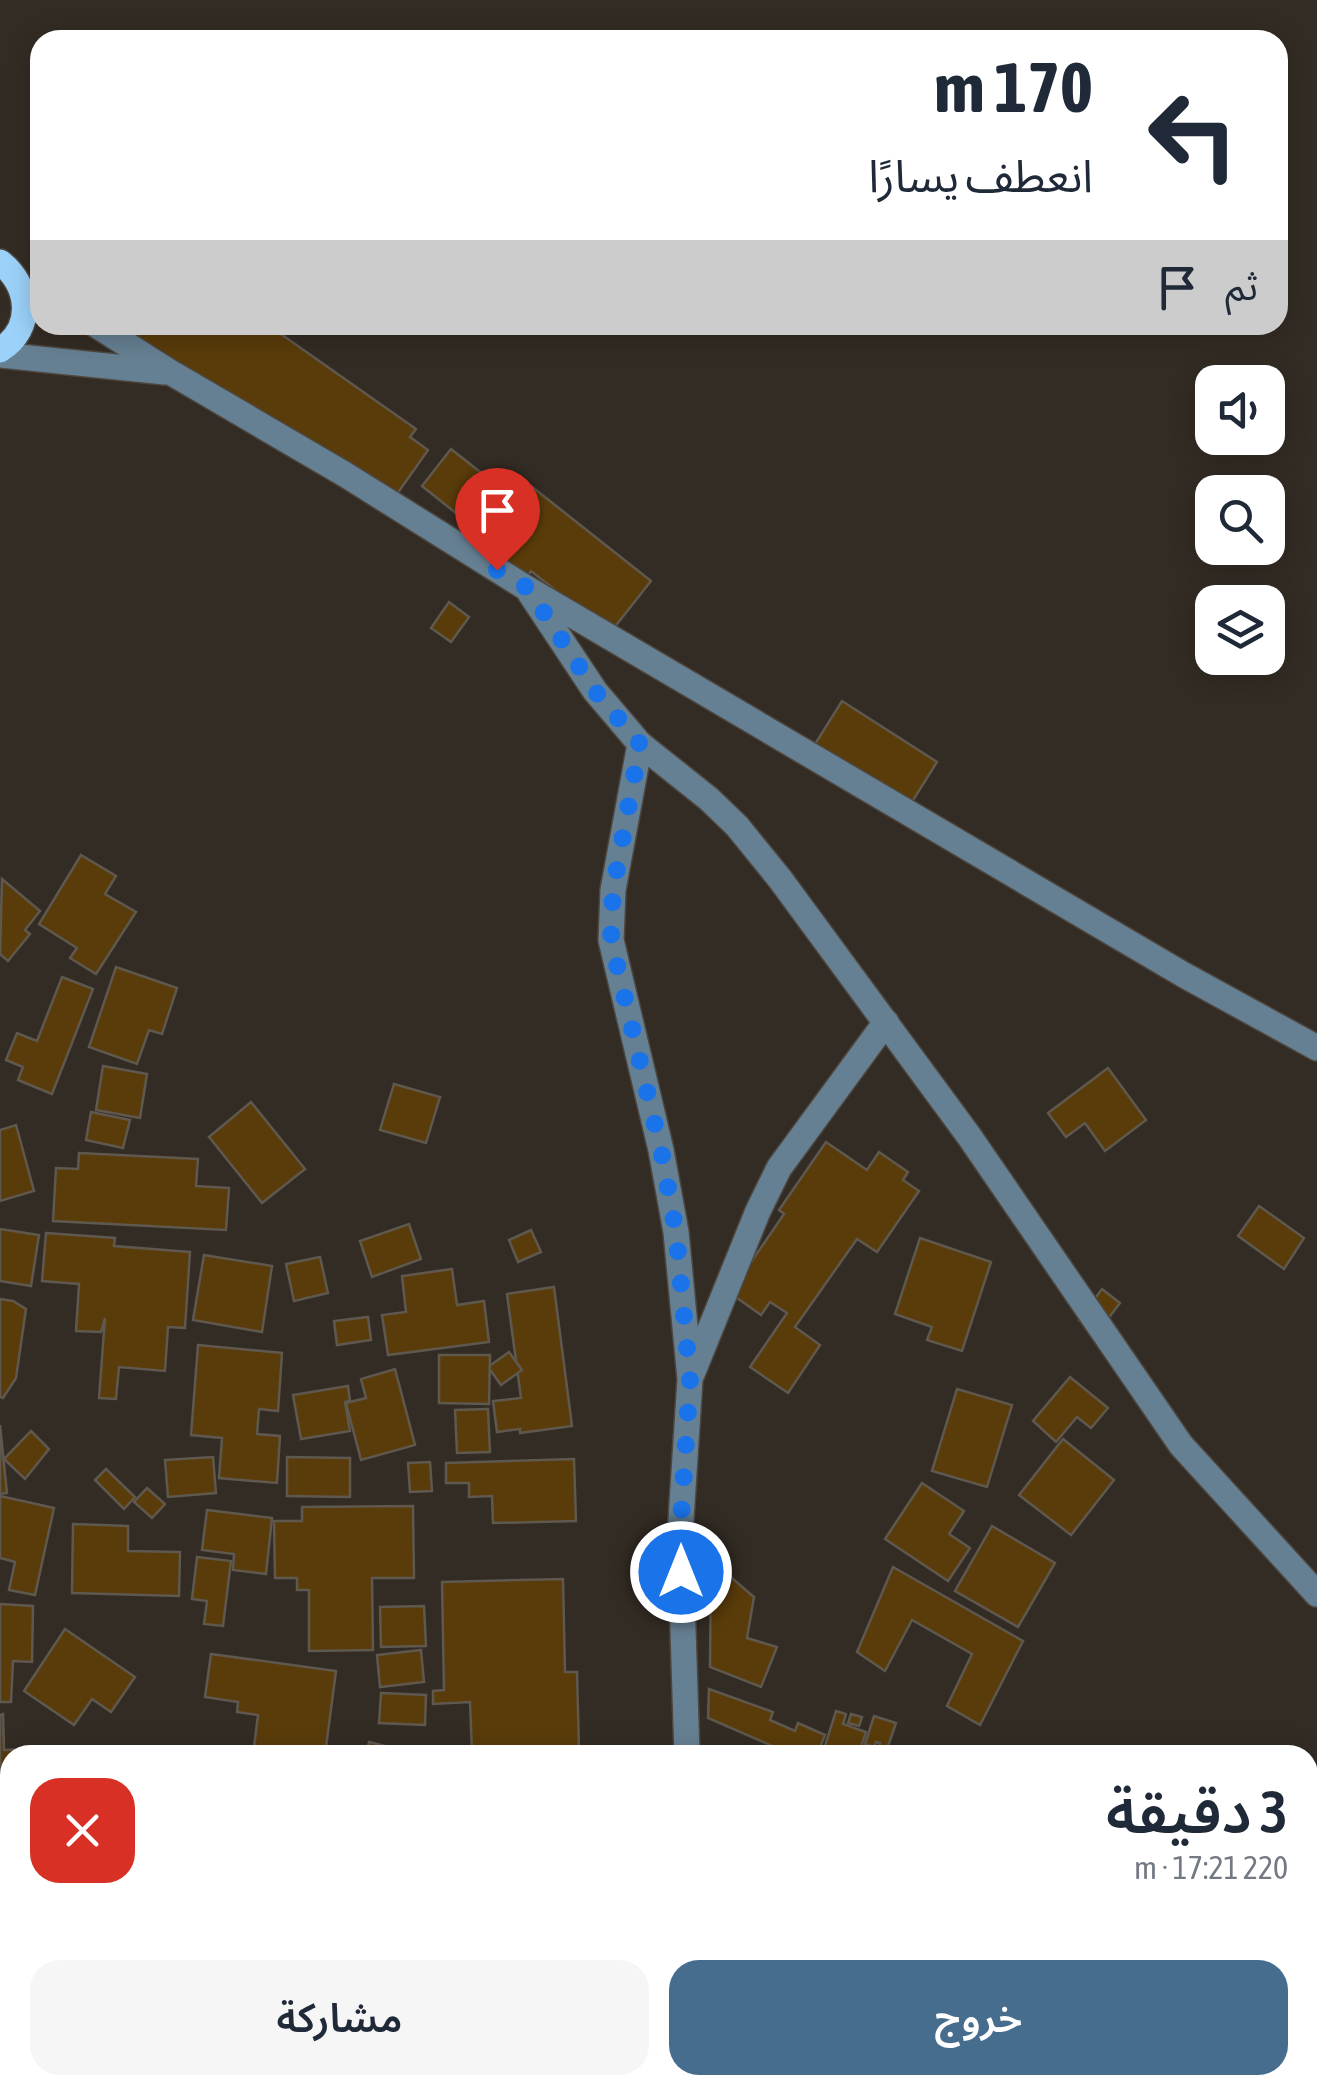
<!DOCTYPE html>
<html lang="ar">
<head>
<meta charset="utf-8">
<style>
  body { margin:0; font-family:"Asap Condensed","Noto Sans Arabic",sans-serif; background:#f6f6f7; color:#1f2937; direction:rtl; height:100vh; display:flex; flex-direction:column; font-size:38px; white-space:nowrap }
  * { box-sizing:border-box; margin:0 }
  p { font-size:32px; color:#747a83 }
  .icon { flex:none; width:55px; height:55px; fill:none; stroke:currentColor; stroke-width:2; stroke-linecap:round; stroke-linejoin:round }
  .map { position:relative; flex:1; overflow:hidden; direction:ltr }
  .sheet { position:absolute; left:0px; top:1745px; width:1318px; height:350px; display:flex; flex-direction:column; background:#fff; border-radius:30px 30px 0 0; box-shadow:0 5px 25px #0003; direction:rtl }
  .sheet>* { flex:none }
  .hud { position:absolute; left:30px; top:30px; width:1258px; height:305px; border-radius:30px; box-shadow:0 5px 25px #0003; direction:rtl; background:#fff; color:#1f2937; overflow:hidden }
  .buttons { position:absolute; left:1195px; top:365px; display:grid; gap:20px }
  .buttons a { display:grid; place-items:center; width:90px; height:90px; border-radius:20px; background:#fff; box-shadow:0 5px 25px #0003; font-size:50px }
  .pin { position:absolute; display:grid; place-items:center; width:85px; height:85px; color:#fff; margin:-102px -42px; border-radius:50% 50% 50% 0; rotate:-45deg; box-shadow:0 0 10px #0007 }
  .pin .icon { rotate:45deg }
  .me { position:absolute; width:110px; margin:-55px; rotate:0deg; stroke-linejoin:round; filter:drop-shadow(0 0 8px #0008) }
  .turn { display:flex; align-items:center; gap:35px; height:210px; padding:0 30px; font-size:45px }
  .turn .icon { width:130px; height:130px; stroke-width:2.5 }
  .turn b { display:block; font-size:70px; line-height:85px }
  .then { display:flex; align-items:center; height:95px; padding:0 30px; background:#0003; gap:20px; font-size:38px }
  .round { display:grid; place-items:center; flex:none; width:105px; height:105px; border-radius:30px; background:#f6f6f7 }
  .overview { display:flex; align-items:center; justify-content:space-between; height:170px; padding:0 30px }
  h1 { font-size:60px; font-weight:600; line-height:75px }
  .cta { display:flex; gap:20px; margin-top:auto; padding:20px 30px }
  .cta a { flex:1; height:115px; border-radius:30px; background:#466d8d; color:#fff; font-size:40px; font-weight:600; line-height:115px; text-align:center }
  .cta a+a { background:#f6f6f7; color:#1f2937 }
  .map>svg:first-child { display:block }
  .building { fill:#5a3c0a; stroke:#5f584e; stroke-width:2.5 }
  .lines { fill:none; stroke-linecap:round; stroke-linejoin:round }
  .minor-casing { stroke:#4e4740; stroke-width:28 }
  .major-casing { stroke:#4e4740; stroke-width:28 }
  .minor { stroke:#668093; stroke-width:25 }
  .major { stroke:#9cd2fa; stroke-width:25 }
  .route { stroke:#1a73e8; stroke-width:18; stroke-dasharray:0 32.4 }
</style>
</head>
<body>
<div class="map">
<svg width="1317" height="2095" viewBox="0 0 1317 2095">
  <rect width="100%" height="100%" fill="#332c24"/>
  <g class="building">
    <polygon points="111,325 268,325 416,429 410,437 428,450 390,504"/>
    <polygon points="451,449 512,497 482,534 422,486"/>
    <polygon points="531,486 651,581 610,633 531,571 525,579 484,546"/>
    <polygon points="449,602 469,617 451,642 431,628"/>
    <polygon points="842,701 937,762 905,813 810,752"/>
    <polygon points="81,855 116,876 105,894 136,912 96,974 70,958 77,948 39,924"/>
    <polygon points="2,879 40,911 25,930 30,934 8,961 0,954"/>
    <polygon points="116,967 177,988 162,1034 149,1030 137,1064 89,1047"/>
    <polygon points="62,977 93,989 52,1094 18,1080 23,1067 6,1060 17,1033 37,1041"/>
    <polygon points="103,1066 147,1074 140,1118 96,1110"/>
    <polygon points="1108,1068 1146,1120 1105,1151 1085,1123 1066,1137 1048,1113"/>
    <polygon points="394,1084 440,1097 426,1143 380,1130"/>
    <polygon points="251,1102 305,1169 262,1203 209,1137"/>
    <polygon points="91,1112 130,1120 123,1148 86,1140"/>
    <polygon points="16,1125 34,1191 0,1201 0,1130"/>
    <polygon points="826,1142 867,1170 879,1152 908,1172 903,1180 919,1191 877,1252 857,1239 795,1327 820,1345 788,1393 750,1367 787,1313 770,1302 761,1315 730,1293 784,1214 779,1210"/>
    <polygon points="79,1153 198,1159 196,1186 229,1188 226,1230 53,1221 56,1168 78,1169"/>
    <polygon points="1259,1206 1304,1238 1284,1269 1238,1236"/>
    <polygon points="409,1224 421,1259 372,1277 360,1241"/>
    <polygon points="0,1229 39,1235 31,1286 0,1281"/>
    <polygon points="531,1230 541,1252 518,1262 509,1240"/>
    <polygon points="46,1233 115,1238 114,1246 190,1252 185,1328 168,1327 165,1371 119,1367 116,1399 99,1398 105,1318 101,1332 76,1331 79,1284 42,1281"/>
    <polygon points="920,1238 991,1262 962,1351 927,1340 932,1327 895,1314"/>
    <polygon points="204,1255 272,1266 262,1332 193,1320"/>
    <polygon points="320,1257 328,1293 294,1301 286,1264"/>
    <polygon points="452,1269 457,1305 484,1301 489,1342 388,1355 382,1315 406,1312 402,1276"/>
    <polygon points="554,1287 572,1426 520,1433 520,1429 497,1432 493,1401 521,1398 507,1294"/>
    <polygon points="1102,1289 1120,1303 1097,1333 1079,1320"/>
    <polygon points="0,1299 13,1301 26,1309 16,1378 3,1398 0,1397"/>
    <polygon points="368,1317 371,1340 337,1345 334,1321"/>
    <polygon points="198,1345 282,1353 278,1411 259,1409 257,1434 280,1436 277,1483 219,1478 222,1438 191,1435"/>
    <polygon points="509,1352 522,1370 501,1385 488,1367"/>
    <polygon points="439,1355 490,1355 489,1404 439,1403"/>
    <polygon points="395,1369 415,1445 361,1460 346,1403 366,1398 361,1379"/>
    <polygon points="1070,1377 1108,1408 1091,1428 1077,1417 1056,1442 1033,1421"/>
    <polygon points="348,1386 350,1401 345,1402 350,1431 301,1439 293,1395"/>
    <polygon points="957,1389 1012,1405 987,1487 932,1471"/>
    <polygon points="488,1409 490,1452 457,1453 455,1410"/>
    <polygon points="0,1425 7,1493 0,1494"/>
    <polygon points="31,1431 49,1449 25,1479 4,1459"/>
    <polygon points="1063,1439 1114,1480 1071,1535 1019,1495"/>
    <polygon points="213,1457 216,1493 168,1497 165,1460"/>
    <polygon points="287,1457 350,1458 350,1497 287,1496"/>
    <polygon points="574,1459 576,1521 493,1523 492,1496 469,1497 469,1483 446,1483 446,1463"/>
    <polygon points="430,1462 432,1491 410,1492 408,1463"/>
    <polygon points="106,1469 135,1497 124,1509 95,1480"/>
    <polygon points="922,1483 964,1511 949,1534 970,1548 948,1581 885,1539"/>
    <polygon points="147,1488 165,1504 152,1518 134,1502"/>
    <polygon points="0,1496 54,1508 35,1595 9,1590 15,1562 0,1558"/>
    <polygon points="413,1506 414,1578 372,1578 373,1650 309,1651 309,1590 297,1590 297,1578 275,1578 274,1521 302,1521 302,1507"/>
    <polygon points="207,1510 272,1518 266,1574 233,1570 234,1554 202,1550"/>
    <polygon points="73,1524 128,1526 128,1551 180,1552 179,1596 72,1593"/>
    <polygon points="992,1526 1055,1563 1018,1627 955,1591"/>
    <polygon points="197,1557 231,1561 223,1626 204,1624 207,1601 192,1599"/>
    <polygon points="711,1560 754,1597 747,1638 777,1647 761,1687 710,1667"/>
    <polygon points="893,1567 1023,1641 980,1725 947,1706 972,1654 912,1620 885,1671 857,1652"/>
    <polygon points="563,1579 565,1672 577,1672 579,1751 472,1753 470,1702 433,1704 433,1691 444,1690 442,1582"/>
    <polygon points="0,1604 33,1606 32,1662 13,1661 11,1702 0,1702"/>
    <polygon points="424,1606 426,1646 381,1647 380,1607"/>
    <polygon points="65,1629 135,1677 111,1712 92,1699 74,1725 24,1691"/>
    <polygon points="421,1650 424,1682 380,1687 377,1655"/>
    <polygon points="211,1654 336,1671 325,1755 253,1755 258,1715 237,1712 238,1702 205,1697"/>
    <polygon points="709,1689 773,1712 770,1720 795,1731 798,1723 825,1735 817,1755 793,1755 708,1718"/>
    <polygon points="381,1693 426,1695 425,1725 379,1723"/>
    <polygon points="836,1711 846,1714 843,1724 866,1732 861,1747 870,1751 869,1755 851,1755 825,1746"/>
    <polygon points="3,1714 4,1750 47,1749 47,1755 10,1755 10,1805 0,1806 0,1715"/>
    <polygon points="851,1714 862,1717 859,1726 848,1723"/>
    <polygon points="874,1716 896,1723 885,1755 876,1755 880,1743 876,1742 874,1747 865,1744"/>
    <polygon points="369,1742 413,1753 412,1755 366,1755"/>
    <polygon points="0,1854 10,1858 10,1935 0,1932"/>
    <polygon points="0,1928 10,1929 10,1991 0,1990"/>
    <polygon points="1,2020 10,2022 10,2070 0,2067"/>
    <polygon points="10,2071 10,2085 28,2085 28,2095 0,2095 0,2072"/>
  </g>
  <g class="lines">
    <g class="minor-casing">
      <g id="minor">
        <polyline points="96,325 170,372 346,475 528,589 1184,975 1317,1048"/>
        <polyline points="0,355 165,372"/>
        <polyline points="530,593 595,691 640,744 613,890 611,940 661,1150 676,1232 690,1379 680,1535 687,1755"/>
        <polyline points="640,744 709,799 737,826 780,879 969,1136 1181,1445 1317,1594"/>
        <polyline points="692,1374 758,1211 779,1168 886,1022"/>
        <polyline points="717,2085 719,2095"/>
      </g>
    </g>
    <g class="major-casing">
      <path id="major" d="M0,262C30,285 35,328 0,350"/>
    </g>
    <use href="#minor" class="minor"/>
    <use href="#major" class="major"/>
  </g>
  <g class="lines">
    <polyline class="route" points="497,570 528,588 595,691 640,744 613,890 611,940 661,1150 676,1232 690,1379 680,1535 681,1572"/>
  </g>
</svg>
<div class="buttons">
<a><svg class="icon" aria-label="sound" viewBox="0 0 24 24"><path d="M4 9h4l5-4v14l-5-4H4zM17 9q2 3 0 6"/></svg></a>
<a><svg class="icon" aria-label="search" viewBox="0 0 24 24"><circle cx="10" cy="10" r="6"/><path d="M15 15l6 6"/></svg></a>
<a><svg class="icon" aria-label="layers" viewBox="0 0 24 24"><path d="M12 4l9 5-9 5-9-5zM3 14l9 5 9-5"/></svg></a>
</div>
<div class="pin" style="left:497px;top:570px;background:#d93025"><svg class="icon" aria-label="arrive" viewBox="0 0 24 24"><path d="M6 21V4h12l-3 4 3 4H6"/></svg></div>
<svg class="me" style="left:681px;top:1572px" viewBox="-20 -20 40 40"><circle r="17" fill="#1a73e8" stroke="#fff" stroke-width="3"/><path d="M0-11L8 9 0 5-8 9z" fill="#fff"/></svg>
<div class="hud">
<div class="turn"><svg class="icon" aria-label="left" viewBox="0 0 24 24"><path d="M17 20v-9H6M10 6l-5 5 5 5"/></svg><div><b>170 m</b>انعطف يسارًا</div></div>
<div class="then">ثم<svg class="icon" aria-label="arrive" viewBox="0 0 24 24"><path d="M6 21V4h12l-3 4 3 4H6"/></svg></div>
</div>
<section class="sheet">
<div class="overview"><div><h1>3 دقيقة</h1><p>220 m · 17:21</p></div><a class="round" style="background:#d93025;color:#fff"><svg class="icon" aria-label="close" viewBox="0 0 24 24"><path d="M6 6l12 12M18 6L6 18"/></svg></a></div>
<div class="cta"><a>خروج</a><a>مشاركة</a></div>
</section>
</div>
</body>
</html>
